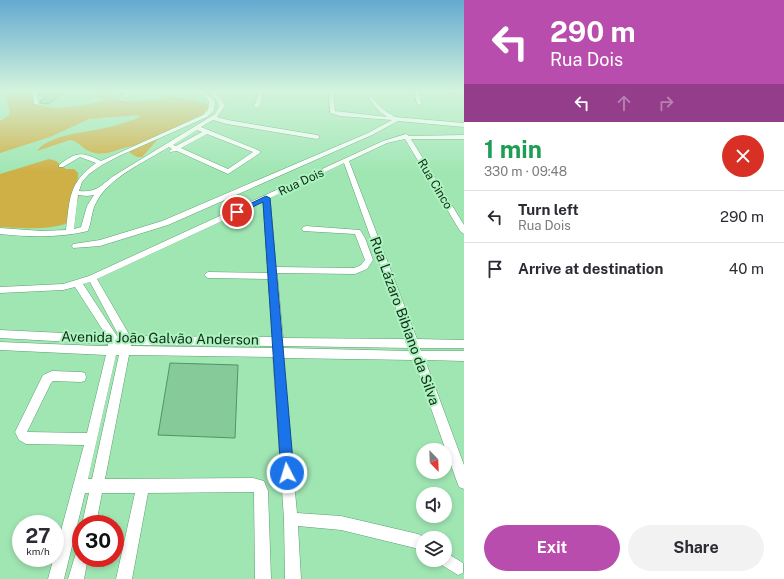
<!DOCTYPE html>
<html lang="en">
<head>
<meta charset="utf-8">
<style>
  body { margin:0; font-family:"Public Sans",sans-serif; background:#f2f2f3; color:#2b2b33; height:100vh; display:flex; flex-direction:column; font-size:15px; white-space:nowrap }
  * { box-sizing:border-box; margin:0 }
  p { font-size:13px; color:#7c7c81 }
  .icon { flex:none; width:22px; height:22px; fill:none; stroke:currentColor; stroke-width:2; stroke-linecap:round; stroke-linejoin:round }
  .map { position:relative; flex:1; overflow:hidden }
  .details { display:flex; flex-direction:column; background:#fff; width:320px }
  .details>* { flex:none }
  .guide { background:#b94dad; color:#fff; overflow:hidden }
  .needle { width:26px; rotate:157deg }
  .buttons { position:absolute; left:416px; top:443px; display:grid; gap:8px }
  .buttons a { display:grid; place-items:center; width:36px; height:36px; border-radius:50%; background:#fff; box-shadow:0 2px 6px #0003; font-size:20px }
  .speed { position:absolute; left:12px; top:515px; display:flex; gap:8px; font-size:20px; font-weight:700; text-align:center }
  .speed>* { display:grid; place-content:center; width:52px; height:52px; border-radius:50%; background:#fff; box-shadow:0 2px 6px #0003; line-height:1 }
  .speed small { font-size:10px; font-weight:400 }
  .speed .limit { border:6px solid #d22; background:#fff; color:#111 }
  .pin { position:absolute; display:grid; place-items:center; width:34px; height:34px; color:#fff; margin:-17px; border:2px solid #fff; border-radius:50%; box-shadow:0 1px 4px #0007 }
  .me { position:absolute; width:44px; margin:-22px; rotate:355deg; stroke-linejoin:round; filter:drop-shadow(0 0 3px #0008) }
  .turn { display:flex; align-items:center; gap:14px; height:84px; padding:0 20px; font-size:18px }
  .turn .icon { width:52px; height:52px; stroke-width:2.5 }
  .turn b { display:block; font-size:28px; line-height:34px }
  .lanes { display:flex; align-items:center; height:38px; padding:0 20px; background:#0003; justify-content:center; gap:20px; direction:ltr }
  .lanes .off { opacity:.35 }
  .round { display:grid; place-items:center; flex:none; width:42px; height:42px; border-radius:21px; background:#f2f2f3 }
  .overview { display:flex; align-items:center; justify-content:space-between; height:68px; padding:0 20px }
  h1 { font-size:24px; font-weight:700; line-height:30px; color:#1e9e55 }
  .primary-button { display:flex; gap:8px; margin-top:auto; padding:8px 20px }
  .primary-button a { flex:1; height:46px; border-radius:24px; background:#b94dad; color:#fff; font-size:16px; font-weight:700; line-height:46px; text-align:center }
  .primary-button a+a { background:#f2f2f3; color:#2b2b33 }
  ul { padding:0; list-style:none }
  li { display:flex; align-items:center; gap:12px; height:52px; padding:0 20px; border-top:1px solid #e1e1e2 }
  li div { flex:1 }
  li b { display:block; font-size:15px }
  li em { font-style:normal }
  main { display:flex; flex:1; min-height:0 }
  .map>svg:first-child { display:block }
  .green { fill:#cfb047 }
  .building { fill:#85ca98; stroke:#519465 }
  .lines { fill:none; stroke-linecap:round; stroke-linejoin:round }
  .minor-casing { stroke:#5b9f70; stroke-width:1 }
  .minor { fill:#fff; fill-rule:evenodd }
  .route { fill:#1a73e8; stroke:#114b97 }
  .labels { text-anchor:middle; dominant-baseline:central; stroke-width:4; stroke-linejoin:round; paint-order:stroke }
  .far-street-label { font-size:12px; fill:#0f2b18; stroke:#adf3bf }
  .street-label { font-size:14px; fill:#0f2b18; stroke:#adf3bf }
</style>
</head>
<body>
<main>
<div class="map">
<svg width="464" height="579" viewBox="0 0 464 579">
  <rect width="100%" height="100%" fill="#a0e6b3"/>
  <g class="green">
    <path d="M2,91H33L34,101C45,114 89,105 105,100L97,97L103,94L115,99L125,101L159,100L170,97L183,98L208,104L207,109L203,114L182,124L179,129L159,138L142,157H137L130,153L132,146C117,149 104,158 89,151C82,148 78,141 70,140L37,151C48,135 87,132 105,128C116,126 127,122 138,118L140,115L89,119L50,137L0,153V121L9,115C11,107 5,102 7,95Z"/>
    <path d="M49,159L56,161L66,169H74L78,173L77,190L79,196L71,221C56,231 17,228 0,227V174Z"/>
  </g>
  <g class="building">
    <polygon points="38,91 65,91 49,104 40,103 42,102 40,101 46,96 38,95"/>
    <polygon points="170,363 238,365 235,438 158,435"/>
  </g>
  <g class="lines">
    <g class="minor-casing">
      <g id="minor">
        <polygon points="32,91 36,91 39,105 34,104"/>
        <polygon points="128,91 133,91 128,97 124,97 124,96"/>
        <path d="M196,91C205,91 209,94 215,102L214,110L207,117L119,156L102,165L89,174L82,182L79,191C95,193 101,186 112,177L215,114L219,106L216,99L208,91H213L220,97L225,106L217,117L228,120L317,135L320,137L317,139L227,124L213,120L201,127L260,151V153L228,174L177,151L170,152L169,151L172,149L169,147C146,161 110,177 97,201C91,211 92,221 88,231C59,238 30,237 0,234V228L42,231L66,230C70,199 68,183 96,163L80,157L63,167H59V165C76,152 81,151 101,161L203,115L208,110L209,102L205,96ZM197,130L202,132L176,146L173,145ZM207,134L253,152L228,169L181,148ZM78,195L87,196L94,195L87,206L81,227L74,229Z"/>
        <polygon points="260,91 264,91 260,106 257,108 254,106"/>
        <polygon points="329,91 333,91 335,111 387,117 380,112 369,99 369,97 371,97 384,110 395,117 464,123 464,127 398,121 372,135 168,225 100,246 73,248 72,246 73,244 100,240 162,221 368,133 392,120 340,116 330,113"/>
        <polygon points="414,91 418,91 422,105 417,104"/>
        <polygon points="464,92 464,94 454,96 452,95"/>
        <path d="M406,134L409,136L464,135V139H411L464,225V234L460,231L405,139L387,143L349,161L417,339L464,340V348H420L421,351H464V361L425,360L464,465V489L459,487L457,482L414,360L283,358V364L297,513L341,516L418,534L426,538H423V551L415,548L341,530L298,526L301,579H285L284,519L273,357L129,355L105,479L253,478L264,481L268,491L271,579H255L254,492H253L148,493L132,579H116L135,493H102L96,524H82L89,493H85L64,579H48L84,445L26,444L19,440L15,432L43,375L52,371L81,372L85,373L86,377L85,381L81,382L53,381L51,383L27,432L87,433L106,355L0,350V342L100,346H108V344L0,338V330L106,335L75,287L63,290L0,293V287L63,284L89,276L383,141ZM344,163L407,339L283,338L277,273L355,274L367,269L373,260L365,238L360,230L306,226L303,227L302,229L303,231L355,234L365,260L361,265L354,268L276,267L270,198ZM263,202L268,273L208,272L204,275L208,278L268,279L273,337L130,336L97,279ZM90,282L119,336H117L83,284ZM131,345L273,346V348L131,346ZM283,346L410,348L411,351L283,348ZM116,355H119L92,479H88Z"/>
        <polygon points="81,551 81,558 88,558 84,579 68,579 76,553"/>
        <polygon points="445,552 463,563 463,573 458,575 440,564 438,560 445,560"/>
      </g>
    </g>
    <use href="#minor" class="minor"/>
  </g>
  <linearGradient id="sky" x2="0" y2="1"><stop stop-color="#64aad0"/><stop offset="0.53" stop-color="#d4f4dd"/><stop offset="1" stop-color="#d4f4dd" stop-opacity="0"/></linearGradient>
  <rect width="464" height="172" fill="url(#sky)"/>
  <polygon class="route" points="266,196 270,198 294,473 292,477 287,479 283,477 281,473 263,202 240,213 233,212"/>
  <g class="labels">
    <g class="far-street-label">
      <text transform="translate(301 182) rotate(-25)">Rua Dois</text>
      <text transform="translate(435 184) rotate(59)">Rua Cinco</text>
    </g>
    <g class="street-label">
      <text transform="translate(405 321) rotate(70)">Rua Lázaro Bibiano da Silva</text>
      <text transform="translate(160 338) rotate(1)">Avenida João Galvão Anderson</text>
    </g>
  </g>
</svg>
<div class="buttons">
<a><svg class="needle" viewBox="-14 -14 28 28"><path d="M0-13l5 13h-10z" fill="#e53935"/><path d="M0 13l5-13h-10z" fill="#7c7c81"/></svg></a>
<a><svg class="icon" aria-label="sound" viewBox="0 0 24 24"><path d="M4 9h4l5-4v14l-5-4H4zM17 9q2 3 0 6"/></svg></a>
<a><svg class="icon" aria-label="layers" viewBox="0 0 24 24"><path d="M12 4l9 5-9 5-9-5zM3 14l9 5 9-5"/></svg></a>
</div>
<div class="speed"><div>27<small>km/h</small></div><div class="limit">30</div></div>
<div class="pin" style="left:237px;top:212px;background:#d93025"><svg class="icon" aria-label="arrive" viewBox="0 0 24 24"><path d="M6 21V4h12l-3 4 3 4H6"/></svg></div>
<svg class="me" style="left:287px;top:473px" viewBox="-20 -20 40 40"><circle r="17" fill="#1a73e8" stroke="#fff" stroke-width="3"/><path d="M0-11L8 9 0 5-8 9z" fill="#fff"/></svg>
</div>
<section class="details">
<div class="guide">
<div class="turn"><svg class="icon" aria-label="left" viewBox="0 0 24 24"><path d="M17 20v-9H6M10 6l-5 5 5 5"/></svg><div><b>290 m</b>Rua Dois</div></div>
<div class="lanes"><svg class="icon" aria-label="left" viewBox="0 0 24 24"><path d="M17 20v-9H6M10 6l-5 5 5 5"/></svg><svg class="icon off" aria-label="ahead" viewBox="0 0 24 24"><path d="M12 20V5M6 11l6-6 6 6"/></svg><svg class="icon off" aria-label="right" viewBox="0 0 24 24"><path d="M7 20v-9h11M14 6l5 5-5 5"/></svg></div>
</div>
<div class="overview"><div><h1>1 min</h1><p>330 m · 09:48</p></div><a class="round" style="background:#d93025;color:#fff"><svg class="icon" aria-label="close" viewBox="0 0 24 24"><path d="M6 6l12 12M18 6L6 18"/></svg></a></div>
<ul>
<li><svg class="icon" aria-label="left" viewBox="0 0 24 24"><path d="M17 20v-9H6M10 6l-5 5 5 5"/></svg><div><b>Turn left</b><p>Rua Dois</p></div><em>290 m</em></li>
<li><svg class="icon" aria-label="arrive" viewBox="0 0 24 24"><path d="M6 21V4h12l-3 4 3 4H6"/></svg><div><b>Arrive at destination</b></div><em>40 m</em></li>
</ul>
<div class="primary-button"><a>Exit</a><a>Share</a></div>
</section>
</main>
</body>
</html>
